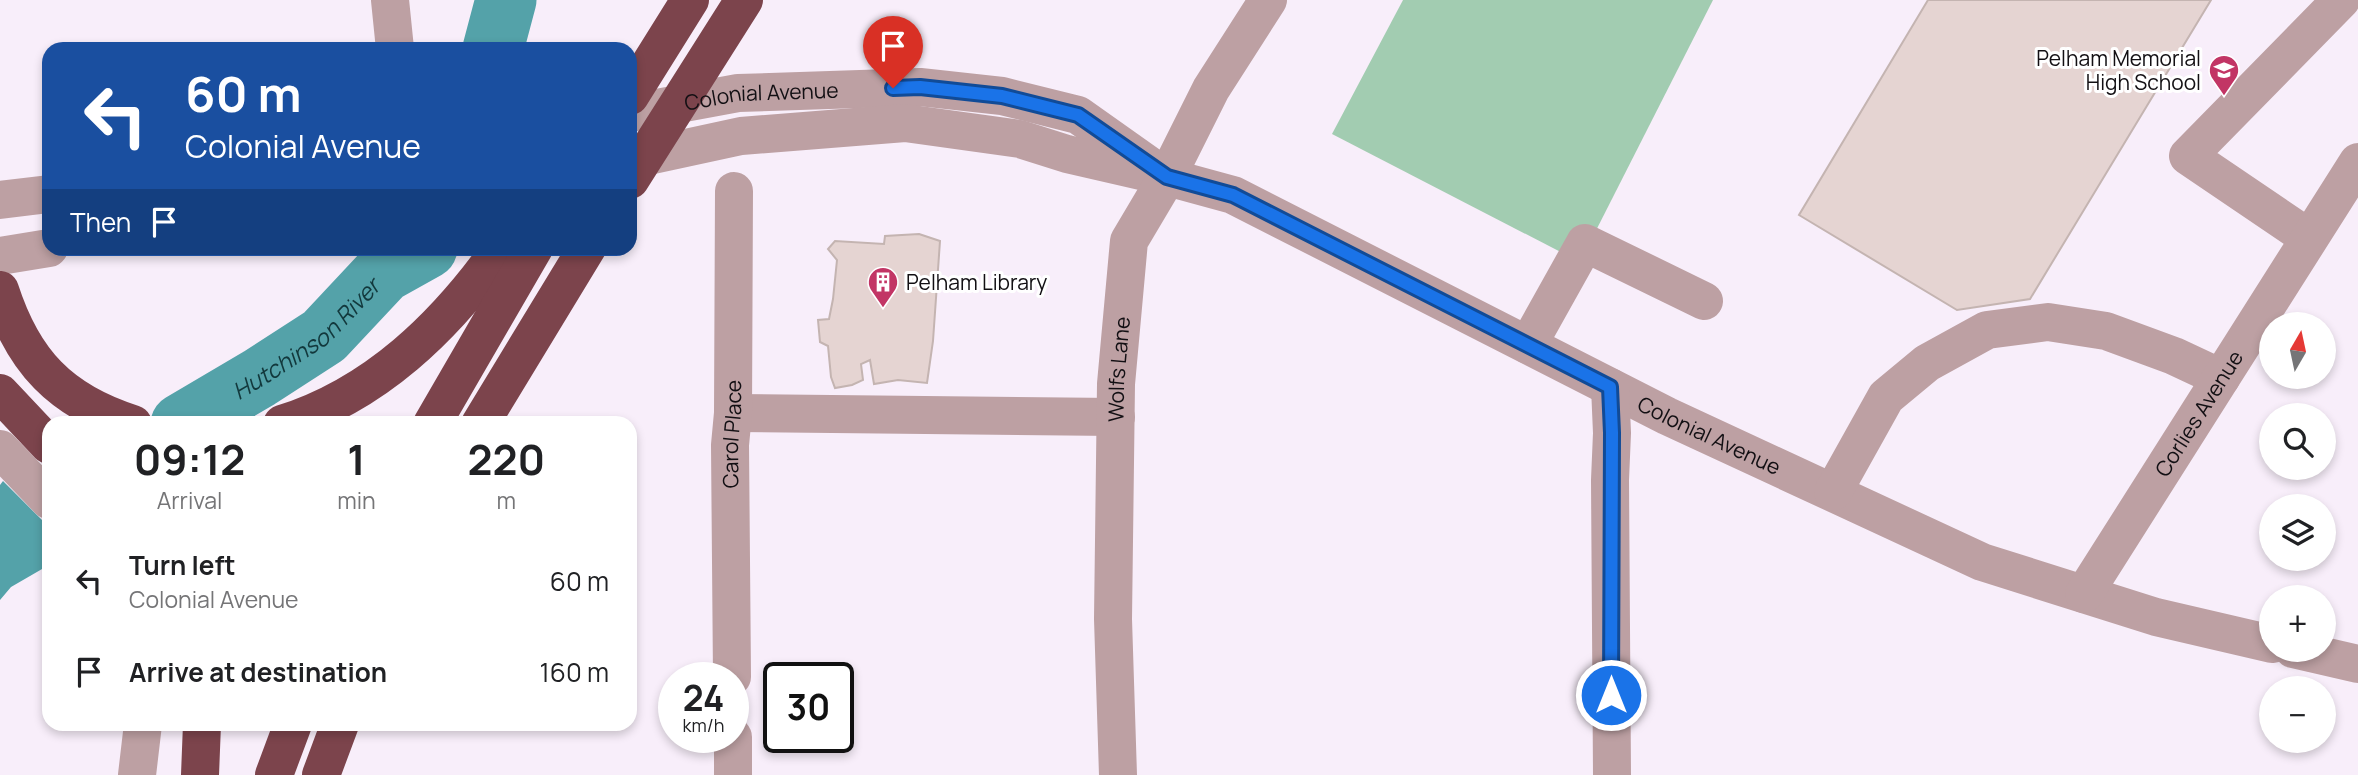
<!DOCTYPE html>
<html lang="en">
<head>
<meta charset="utf-8">
<style>
  body { margin:0; font-family:Manrope,sans-serif; background:#f2f2f2; color:#202124; height:100vh; display:flex; flex-direction:column; font-size:26px; white-space:nowrap }
  * { box-sizing:border-box; margin:0 }
  p { font-size:23px; color:#757577 }
  .icon { flex:none; width:38px; height:38px; fill:none; stroke:currentColor; stroke-width:2; stroke-linecap:round; stroke-linejoin:round }
  .map { position:relative; flex:1; overflow:hidden }
  .panel { position:absolute; left:42px; top:416px; width:595px; height:315px; display:flex; flex-direction:column; background:#fff; border-radius:21px; box-shadow:0 4px 10px #0003 }
  .panel>* { flex:none }
  .guide { position:absolute; left:42px; top:42px; width:595px; height:214px; border-radius:21px; box-shadow:0 4px 10px #0003; background:#1a4fa0; color:#fff; overflow:hidden }
  .needle { width:46px; rotate:9deg }
  .buttons { position:absolute; left:2259px; top:312px; display:grid; gap:14px }
  .buttons a { display:grid; place-items:center; width:77px; height:77px; border-radius:50%; background:#fff; box-shadow:0 4px 10px #0003; font-size:35px }
  .speed { position:absolute; left:658px; top:662px; display:flex; gap:14px; font-size:35px; font-weight:700; text-align:center }
  .speed>* { display:grid; place-content:center; width:91px; height:91px; border-radius:50%; background:#fff; box-shadow:0 4px 10px #0003; line-height:1 }
  .speed small { font-size:18px; font-weight:400 }
  .speed .limit { border:4px solid #111; border-radius:10px; background:#fff; color:#111 }
  .pin { position:absolute; display:grid; place-items:center; width:60px; height:60px; color:#fff; margin:-72px -30px; border-radius:50% 50% 50% 0; rotate:-45deg; box-shadow:0 0 7px #0007 }
  .pin .icon { rotate:45deg }
  .me { position:absolute; width:77px; margin:-38px; rotate:0deg; stroke-linejoin:round; filter:drop-shadow(0 0 5px #0008) }
  .turn { display:flex; align-items:center; gap:24px; height:147px; padding:0 28px; font-size:32px }
  .turn .icon { width:91px; height:91px; stroke-width:2.5 }
  .turn b { display:block; font-size:49px; line-height:60px }
  .then { display:flex; align-items:center; height:66px; padding:0 28px; background:#0003; gap:14px; font-size:26px }
  .eta { display:flex; justify-content:space-evenly; align-items:center; height:119px; text-align:center }
  .eta b { font-size:42px; font-weight:700; line-height:49px }
  ul { padding:0; list-style:none }
  li { display:flex; align-items:center; gap:21px; height:91px; padding:0 28px }
  li div { flex:1 }
  li b { display:block; font-size:26px }
  li em { font-style:normal }
  .map>svg:first-child { display:block }
  .green { fill:#a2ccb1 }
  .water { fill:#54a2a9 }
  .lines { fill:none; stroke-linecap:round; stroke-linejoin:round }
  .river { stroke:#54a2a9; stroke-width:61 }
  .building { fill:#e5d4d2; stroke:#c4b4b1; stroke-width:2 }
  .minor { stroke:#bda0a3; stroke-width:38 }
  .highway { stroke:#7c444c; stroke-width:38 }
  .route-casing { stroke:#114b97; stroke-width:18 }
  .route { stroke:#1a73e8; stroke-width:12 }
  .labels { text-anchor:middle; dominant-baseline:central; stroke-width:6; stroke-linejoin:round; paint-order:stroke }
  .poi-label { font-size:21px; fill:#120f13; stroke:#fff; text-anchor:end }
  .street-label { font-size:21px; fill:#120f13; stroke:#fff }
  .water-label { font-size:23px; font-style:italic; fill:#12383c; stroke:#fff }
</style>
</head>
<body>
<div class="map">
<svg width="2358" height="775" viewBox="0 0 2358 775">
  <rect width="100%" height="100%" fill="#f8eefa"/>
  <polygon class="green" points="1403,0 1713,0 1580,262 1332,134"/>
  <polygon class="water" points="3,481 49,527 49,565 11,587 0,600 0,485"/>
  <g class="lines">
    <g class="river">
      <polyline points="493,49 506,0"/>
      <path id="s1" d="M181,424L259,378L324,336L384,272L427,248"/>
    </g>
  </g>
  <g class="building">
    <polygon points="1928,0 2211,0 2030,299 1957,310 1799,215"/>
    <polygon points="919,234 940,241 933,341 927,383 898,380 874,384 870,360 861,364 863,380 852,385 835,388 831,377 828,346 820,342 818,320 829,319 833,299 837,260 828,249 835,241 884,244 885,236"/>
  </g>
  <g class="lines">
    <g class="minor">
      <polyline points="390,0 395,49"/>
      <path id="s2" d="M630,113L738,93L920,87L1002,96L1078,115L1150,166"/>
      <path id="s3" d="M630,160L741,136L905,123L1020,139L1067,154L1167,177L1233,195L1667,416L1982,562L2156,617L2272,644"/>
      <polyline points="0,200 49,194"/>
      <polyline points="2309,238 2188,156 2341,0"/>
      <polyline points="0,256 49,248"/>
      <polyline points="1528,345 1585,243 1704,301"/>
      <polyline points="1610,387 1612,433 1610,480 1612,775"/>
      <polyline points="733,413 1116,417"/>
      <polyline points="0,449 49,500"/>
      <polyline points="1833,492 1886,397 1927,363 1987,330 2048,322 2106,331 2174,356 2221,378"/>
      <path id="s4" d="M2084,594L2358,162"/>
      <polyline points="2293,649 2358,664"/>
      <path id="s5" d="M732,677L730,445L733,413L734,191"/>
      <polyline points="733,737 733,775"/>
      <polyline points="137,775 143,724"/>
      <path id="s6" d="M1118,775L1113,619L1116,384L1129,241L1167,177L1211,89L1268,0"/>
    </g>
    <g class="highway">
      <polyline points="630,96 690,0"/>
      <polyline points="630,180 744,0"/>
      <path d="M0,290C23,361 60,401 133,424"/>
      <polyline points="0,393 49,445"/>
      <path d="M282,424C375,395 445,327 501,248"/>
      <polyline points="432,424 534,248"/>
      <polyline points="480,424 587,248"/>
      <polyline points="200,775 202,724"/>
      <polyline points="274,775 293,724"/>
      <polyline points="321,775 340,724"/>
    </g>
  </g>
  <g class="lines">
    <g class="route-casing">
      <polyline id="route" points="893,88 920,87 1002,96 1078,115 1167,177 1233,195 1610,387 1612,433 1611,695"/>
    </g>
    <use href="#route" class="route"/>
  </g>
  <defs>
    <g id="school-pin" transform="scale(1.575)"><path d="M0 17L-7.5 6A9.5 9.5 0 1 1 7.5 6Z" fill="#c23565" stroke="#fff"/><path d="M0-5L7-2L0 1L-7-2ZM-4 1L0 2.5L4 1V4Q0 6-4 4Z" fill="#fff"/></g>
    <g id="building-pin" transform="scale(1.575)"><path d="M0 17L-7.5 6A9.5 9.5 0 1 1 7.5 6Z" fill="#c23565" stroke="#fff"/><path d="M-4-6H4V6H1V3H-1V6H-4ZM-2.5-4.3h1.7v1.8h-1.7ZM.8-4.3h1.7v1.8H.8ZM-2.5-1h1.7V.8h-1.7ZM.8-1h1.7V.8H.8Z" fill="#fff"/></g>
  </defs>
  <g fill-rule="evenodd">
    <use href="#school-pin" x="2224" y="70"/>
    <use href="#building-pin" x="883" y="282"/>
  </g>
  <g class="labels">
    <g class="poi-label">
      <text x="2201" y="58">Pelham Memorial<tspan x="2201" dy="24">High School</tspan></text>
      <text x="906" y="282" text-anchor="start">Pelham Library</text>
    </g>
    <g class="street-label">
      <text stroke="none"><textPath href="#s2" startOffset="133">Colonial Avenue</textPath></text>
      <text stroke="none"><textPath href="#s6" startOffset="406">Wolfs Lane</textPath></text>
      <text stroke="none"><textPath href="#s4" startOffset="214">Corlies Avenue</textPath></text>
      <text stroke="none"><textPath href="#s5" startOffset="243">Carol Place</textPath></text>
      <text stroke="none"><textPath href="#s3" startOffset="1148">Colonial Avenue</textPath></text>
    </g>
    <g class="water-label">
      <text stroke="none"><textPath href="#s1" startOffset="152">Hutchinson River</textPath></text>
    </g>
  </g>
</svg>
<div class="buttons">
<a><svg class="needle" viewBox="-14 -14 28 28"><path d="M0-13l5 13h-10z" fill="#e53935"/><path d="M0 13l5-13h-10z" fill="#757577"/></svg></a>
<a><svg class="icon" aria-label="search" viewBox="0 0 24 24"><circle cx="10" cy="10" r="6"/><path d="M15 15l6 6"/></svg></a>
<a><svg class="icon" aria-label="layers" viewBox="0 0 24 24"><path d="M12 4l9 5-9 5-9-5zM3 14l9 5 9-5"/></svg></a>
<a>+</a>
<a>−</a>
</div>
<div class="speed"><div>24<small>km/h</small></div><div class="limit">30</div></div>
<div class="pin" style="left:893px;top:88px;background:#d93025"><svg class="icon" aria-label="arrive" viewBox="0 0 24 24"><path d="M6 21V4h12l-3 4 3 4H6"/></svg></div>
<svg class="me" style="left:1611px;top:695px" viewBox="-20 -20 40 40"><circle r="17" fill="#1a73e8" stroke="#fff" stroke-width="3"/><path d="M0-11L8 9 0 5-8 9z" fill="#fff"/></svg>
<div class="guide">
<div class="turn"><svg class="icon" aria-label="left" viewBox="0 0 24 24"><path d="M17 20v-9H6M10 6l-5 5 5 5"/></svg><div><b>60 m</b>Colonial Avenue</div></div>
<div class="then">Then<svg class="icon" aria-label="arrive" viewBox="0 0 24 24"><path d="M6 21V4h12l-3 4 3 4H6"/></svg></div>
</div>
<section class="panel">
<div class="eta">
<div><b>09:12</b><p>Arrival</p></div>
<div><b>1</b><p>min</p></div>
<div><b>220</b><p>m</p></div>
</div>
<ul>
<li><svg class="icon" aria-label="left" viewBox="0 0 24 24"><path d="M17 20v-9H6M10 6l-5 5 5 5"/></svg><div><b>Turn left</b><p>Colonial Avenue</p></div><em>60 m</em></li>
<li><svg class="icon" aria-label="arrive" viewBox="0 0 24 24"><path d="M6 21V4h12l-3 4 3 4H6"/></svg><div><b>Arrive at destination</b></div><em>160 m</em></li>
</ul>
</section>
</div>
</body>
</html>
